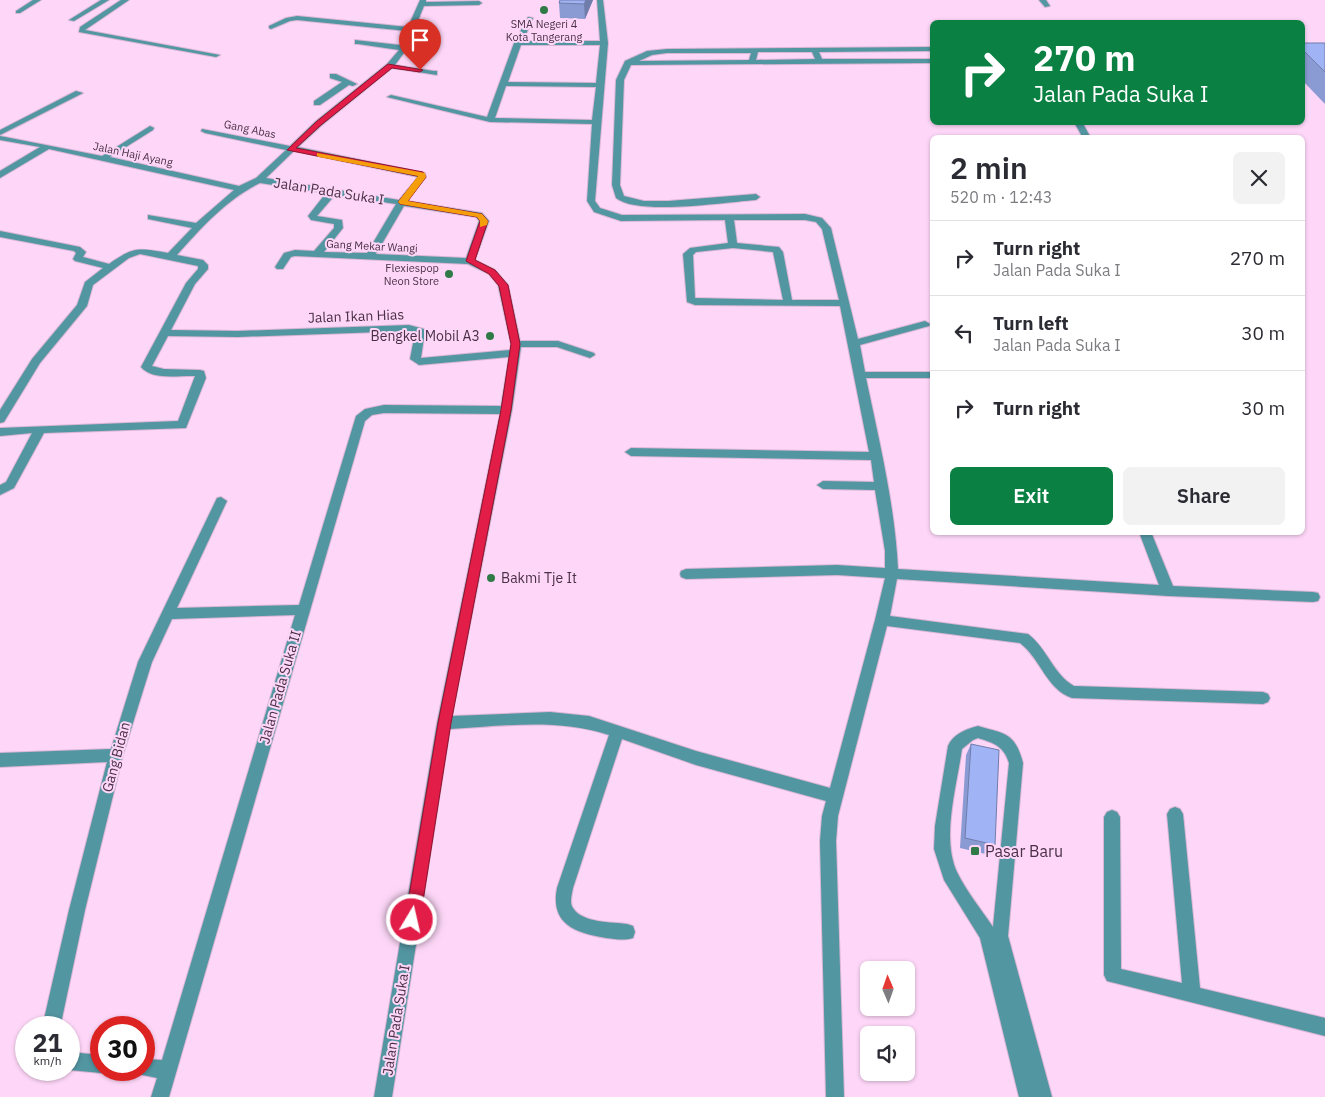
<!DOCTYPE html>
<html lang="en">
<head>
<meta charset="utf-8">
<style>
  body { margin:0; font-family:"IBM Plex Sans",sans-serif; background:#f2f2f3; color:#2b2b33; height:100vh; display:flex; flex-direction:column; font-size:19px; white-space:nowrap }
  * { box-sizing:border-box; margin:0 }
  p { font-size:16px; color:#7c7c81 }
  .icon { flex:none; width:28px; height:28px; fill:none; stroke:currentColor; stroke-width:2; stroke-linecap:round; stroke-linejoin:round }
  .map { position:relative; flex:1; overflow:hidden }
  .details { position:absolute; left:930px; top:135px; width:375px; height:400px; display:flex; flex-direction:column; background:#fff; border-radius:8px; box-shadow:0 1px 4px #0004 }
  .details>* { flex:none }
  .hud { position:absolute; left:930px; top:20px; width:375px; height:105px; border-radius:8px; box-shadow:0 1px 4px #0004; background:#0b8043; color:#fff; overflow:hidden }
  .needle { width:32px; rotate:358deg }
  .controls { position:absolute; left:860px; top:961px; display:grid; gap:10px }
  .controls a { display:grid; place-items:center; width:55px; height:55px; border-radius:8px; background:#fff; box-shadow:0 1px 4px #0004; font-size:25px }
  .speed { position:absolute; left:15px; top:1016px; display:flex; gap:10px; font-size:25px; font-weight:700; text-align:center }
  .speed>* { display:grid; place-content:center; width:65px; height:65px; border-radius:50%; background:#fff; box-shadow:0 1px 4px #0004; line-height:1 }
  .speed small { font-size:12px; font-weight:400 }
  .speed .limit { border:8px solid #d22; background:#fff; color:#111 }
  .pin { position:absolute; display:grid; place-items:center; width:42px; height:42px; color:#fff; margin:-51px -21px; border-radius:50% 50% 50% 0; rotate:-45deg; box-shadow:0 0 5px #0007 }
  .pin .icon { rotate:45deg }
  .me { position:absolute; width:55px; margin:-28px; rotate:9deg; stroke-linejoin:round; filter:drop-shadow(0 0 4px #0008) }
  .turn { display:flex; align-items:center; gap:18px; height:105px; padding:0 20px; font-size:22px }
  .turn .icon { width:65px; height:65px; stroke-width:2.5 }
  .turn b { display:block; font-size:35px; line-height:42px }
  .round { display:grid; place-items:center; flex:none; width:52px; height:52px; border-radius:8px; background:#f2f2f3 }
  .headline { display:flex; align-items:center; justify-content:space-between; height:85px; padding:0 20px }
  h1 { font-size:30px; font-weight:600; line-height:38px }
  .cta { display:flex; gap:10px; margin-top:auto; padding:10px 20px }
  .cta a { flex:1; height:58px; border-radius:8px; background:#0b8043; color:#fff; font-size:20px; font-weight:600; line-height:58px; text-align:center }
  .cta a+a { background:#f2f2f3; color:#2b2b33 }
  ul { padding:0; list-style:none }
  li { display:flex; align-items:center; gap:15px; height:75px; padding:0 20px; border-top:1px solid #e1e1e2 }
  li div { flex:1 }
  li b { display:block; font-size:19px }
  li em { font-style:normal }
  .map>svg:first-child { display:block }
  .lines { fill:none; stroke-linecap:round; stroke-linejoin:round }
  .minor-casing { stroke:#dab6d5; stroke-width:2 }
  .minor { fill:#5296a2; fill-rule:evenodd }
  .wall { fill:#8a9ad2 }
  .shaded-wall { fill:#707dab }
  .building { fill:#a0b3f4; stroke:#707dab }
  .route { fill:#e11d48; stroke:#92132f }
  .slow { fill:#f59e0b }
  .poi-dot { fill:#307a47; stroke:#fed7f8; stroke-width:2 }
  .labels { text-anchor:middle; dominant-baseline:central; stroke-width:4; stroke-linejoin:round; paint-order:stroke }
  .far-poi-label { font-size:11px; fill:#4a3047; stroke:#fed7f8 }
  .far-street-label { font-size:11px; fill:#4a3047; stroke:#fed7f8 }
  .street-label { font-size:14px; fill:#4a3047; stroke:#fed7f8 }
  .poi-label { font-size:14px; fill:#4a3047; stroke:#fed7f8; text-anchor:end }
  .near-poi-label { font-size:16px; fill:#4a3047; stroke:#fed7f8; text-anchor:start }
</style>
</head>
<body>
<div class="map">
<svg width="1325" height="1097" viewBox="0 0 1325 1097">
  <rect width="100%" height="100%" fill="#fed7f8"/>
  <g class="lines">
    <g class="minor-casing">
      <g id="minor">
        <polygon points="33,0 41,0 20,13 16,13 16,11"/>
        <polygon points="101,0 109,0 74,21 69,20"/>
        <polygon points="121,0 129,0 85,30 220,55 216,57 79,32 80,27"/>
        <path d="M420,0H426V2L479,1L482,3L479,5L424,6L406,50L395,65L434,71H437V75L392,68L322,125L298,147L425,173L426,177L407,201L482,213L489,221L475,260L495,270L508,285L520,341H558L594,353L595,355L590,358L557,347H521L512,410L452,716L550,712L589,716L696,751L830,788L875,620L885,578L837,575L686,579L681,577L680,574L681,571L686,569L837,565L885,568V551L875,490L823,489L817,485L823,481L874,482L871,460L631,456L625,452L631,448L869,452L840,306L695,305L687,302L683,254L690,248L728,243L725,220L621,221L594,212L587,201L592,124L490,122L387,97L391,95L487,117L514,43L528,17L533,18L523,41H600L597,0H603L608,43L595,201L600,208L622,215L805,214L822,218L831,228L858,339L925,321L930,324L929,326L860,345L865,372H932V378H866C879,440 895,506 898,569L1159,585L1139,532H1151L1173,586L1313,592L1318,593L1320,597L1318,601L1313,602L1168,596L897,579L890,616L1028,634C1047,648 1053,674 1074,686L1263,692L1268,694L1270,698L1268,702L1263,704L1072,698C1046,689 1041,659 1020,643L887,626L838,816L836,841L844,1097H826L820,841L822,816L826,801L696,765L622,739L573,888C572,894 569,903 573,908C582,923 612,922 627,924L633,926L635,932L633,938C624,941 615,939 606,938C575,933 550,924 557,888L609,735C558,718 503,726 450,729L392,1097H374L437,723L500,414L384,413L372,415L365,421L169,1097H151L157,1078L138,1074L136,1070H144V1059L162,1060L295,615L172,619L152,662L123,755L85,910L60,1028H42L69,910L107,762L0,767V753L111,749L138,662L217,498L221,497L227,501L177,608L299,605L356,416L365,409L384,405L501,406L509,357L419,365L410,359L415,333L409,331L238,337L168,336L152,366L164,369L200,370L204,371L206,378L186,428L44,433L14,488L0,495V485L6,482L32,433L0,436V428L178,421L195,376C179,375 153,381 141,367L186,283L198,269V266L140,254L129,258L93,285L87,306L40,363L4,422L0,423V410L32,359L77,305L85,282L103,268L75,261L73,259L76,253L74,251L0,237V231L80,247L86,252L83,257L109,264C134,246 139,248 168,253L192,228L148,219V215L196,223L234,190L49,149L0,178V171L40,147L0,140V136L102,156L150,126L154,128L153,130L110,157L239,186L256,178L286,150L205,133L201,131L202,129L290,146L316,121L387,64L399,50L358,44H355V40L400,45L407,31L297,20L290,21L271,29L269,28V26L286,18L297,16L408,27ZM521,45H600L596,83L508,82ZM506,86L596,87L592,120L495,118ZM294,151L418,177L399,200L266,178ZM260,183L326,193L308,216L311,220L334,224V228L314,251L295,250L284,253L275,267L277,269H283L291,257L295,256L468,264L489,274L498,285L511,344L510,350L421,358L425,331L424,329L409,325L238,331L171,330L195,284L208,269V265L203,260L177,255C201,228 227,199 260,183ZM335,195L396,204L367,253L324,252L343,228L342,220L317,216ZM404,206L476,217L479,221L466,258L376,254ZM734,220H805L816,222L822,229L839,300H792L783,252L779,247L737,243ZM733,248L773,252L783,300L695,298L693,255L696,252Z"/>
        <polygon points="1039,0 1046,0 1050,6 1045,7"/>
        <path d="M932,47V51L819,52L822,59H932V63L631,65L624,80L620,185L624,196L644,201H668L756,194L760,197L756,200C726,202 638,216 616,198L612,185L616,80L625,61L647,51L667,49ZM758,52H812L815,59L756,60ZM667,53H751L749,60L639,61L652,55Z"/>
        <polygon points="330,74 336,74 357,84 353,86 349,85 320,105 314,105 314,101 342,82 330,78"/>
        <polygon points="76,91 83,93 0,135 0,130"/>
        <polygon points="1074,122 1082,122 1091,138 1083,138"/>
        <path d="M978,726C1006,734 1015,733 1023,763L1008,936L1052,1097H1019L980,938L944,880L934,849L935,826L948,746C953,734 966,729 978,726ZM978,738C994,743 1004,746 1009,763L993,927C981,909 966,891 957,872C941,838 957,785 962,749L973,740Z"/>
        <polygon points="1175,807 1180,809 1183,814 1200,988 1325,1018 1325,1036 1107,981 1104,975 1104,817 1107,812 1112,810 1117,812 1120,817 1121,969 1182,983 1167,814 1170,809"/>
        <polygon points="69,1052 101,1055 101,1070 107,1070 101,1073 69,1070"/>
      </g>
    </g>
    <use href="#minor" class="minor"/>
  </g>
  <g class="wall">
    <polygon points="593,0 585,19 560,18 559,3"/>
    <polygon points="1302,43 1325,43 1325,104 1302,80"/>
    <polygon points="971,744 995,845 990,855 960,848 966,755"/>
  </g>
  <polygon class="shaded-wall" points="586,0 593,0 585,19 584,4"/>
  <g class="building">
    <polygon points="560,0 586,0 584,4 559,3"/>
    <polygon points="1302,43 1325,43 1325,72 1302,49"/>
    <polygon points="971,744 999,750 995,845 965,838"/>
  </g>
  <polygon class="route" points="388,64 423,70 420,72 392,68 321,125 296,148 423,172 426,177 408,201 482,214 488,221 475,260 495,270 508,285 520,344 511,410 451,723 420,920 417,925 412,927 407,925 405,920 438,723 501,410 511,344 499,286 489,274 466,261 480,221 477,217 400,204 398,202 418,177 417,176 287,150 316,122"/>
  <polygon class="slow" points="317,153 425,173 426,177 408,201 482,214 488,221 487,225 480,227 480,221 477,217 400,204 398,202 418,176 319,157 317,156"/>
  <g class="poi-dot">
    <circle cx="544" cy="10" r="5"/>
    <circle cx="449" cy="274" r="5"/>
    <circle cx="490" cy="336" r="5"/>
    <circle cx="491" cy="578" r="5"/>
    <rect x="970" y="846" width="10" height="10" rx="2.5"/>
  </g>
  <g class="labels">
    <g class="far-poi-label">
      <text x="544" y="24">SMA Negeri 4<tspan x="544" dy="13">Kota Tangerang</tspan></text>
      <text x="439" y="268" text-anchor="end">Flexiespop<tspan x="439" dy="13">Neon Store</tspan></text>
    </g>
    <g class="far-street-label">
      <text transform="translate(250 129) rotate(12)">Gang Abas</text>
      <text transform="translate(133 154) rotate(12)">Jalan Haji Ayang</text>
      <text transform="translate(372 246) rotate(3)">Gang Mekar Wangi</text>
    </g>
    <g class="street-label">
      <text transform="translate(329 191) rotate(9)">Jalan Pada Suka I</text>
      <text transform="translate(356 316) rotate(-2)">Jalan Ikan Hias</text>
      <text transform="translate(280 687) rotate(-74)">Jalan Pada Suka II</text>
      <text transform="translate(116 757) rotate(-75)">Gang Bidan</text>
      <text transform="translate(396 1020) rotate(-81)">Jalan Pada Suka I</text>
    </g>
    <g class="poi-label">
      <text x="480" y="336">Bengkel Mobil A3</text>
      <text x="501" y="578" text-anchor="start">Bakmi Tje It</text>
    </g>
    <g class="near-poi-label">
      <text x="985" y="851">Pasar Baru</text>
    </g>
  </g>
</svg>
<div class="controls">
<a><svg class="needle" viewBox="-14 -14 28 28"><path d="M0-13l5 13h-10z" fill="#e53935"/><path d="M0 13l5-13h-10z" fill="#7c7c81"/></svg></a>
<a><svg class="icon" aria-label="sound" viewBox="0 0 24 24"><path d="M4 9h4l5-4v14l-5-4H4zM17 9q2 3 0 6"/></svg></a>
</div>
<div class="speed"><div>21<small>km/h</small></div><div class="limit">30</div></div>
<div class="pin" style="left:420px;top:70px;background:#d93025"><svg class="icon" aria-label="arrive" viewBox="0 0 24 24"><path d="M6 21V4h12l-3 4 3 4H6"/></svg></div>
<svg class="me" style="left:412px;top:920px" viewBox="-20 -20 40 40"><circle r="17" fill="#e11d48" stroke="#fff" stroke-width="3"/><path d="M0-11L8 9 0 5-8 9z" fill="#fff"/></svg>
<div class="hud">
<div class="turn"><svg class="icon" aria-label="right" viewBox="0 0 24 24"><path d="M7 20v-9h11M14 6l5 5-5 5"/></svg><div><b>270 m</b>Jalan Pada Suka I</div></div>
</div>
<section class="details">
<div class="headline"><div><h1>2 min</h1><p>520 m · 12:43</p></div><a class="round"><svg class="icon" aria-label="close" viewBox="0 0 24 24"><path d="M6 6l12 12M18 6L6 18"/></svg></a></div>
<ul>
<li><svg class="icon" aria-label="right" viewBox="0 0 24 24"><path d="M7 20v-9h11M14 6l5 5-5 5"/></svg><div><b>Turn right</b><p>Jalan Pada Suka I</p></div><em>270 m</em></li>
<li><svg class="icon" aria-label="left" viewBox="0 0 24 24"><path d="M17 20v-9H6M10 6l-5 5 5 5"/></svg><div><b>Turn left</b><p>Jalan Pada Suka I</p></div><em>30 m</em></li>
<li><svg class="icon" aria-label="right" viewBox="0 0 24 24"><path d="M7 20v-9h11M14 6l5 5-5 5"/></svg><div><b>Turn right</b></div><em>30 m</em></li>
</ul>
<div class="cta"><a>Exit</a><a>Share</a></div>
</section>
</div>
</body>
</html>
